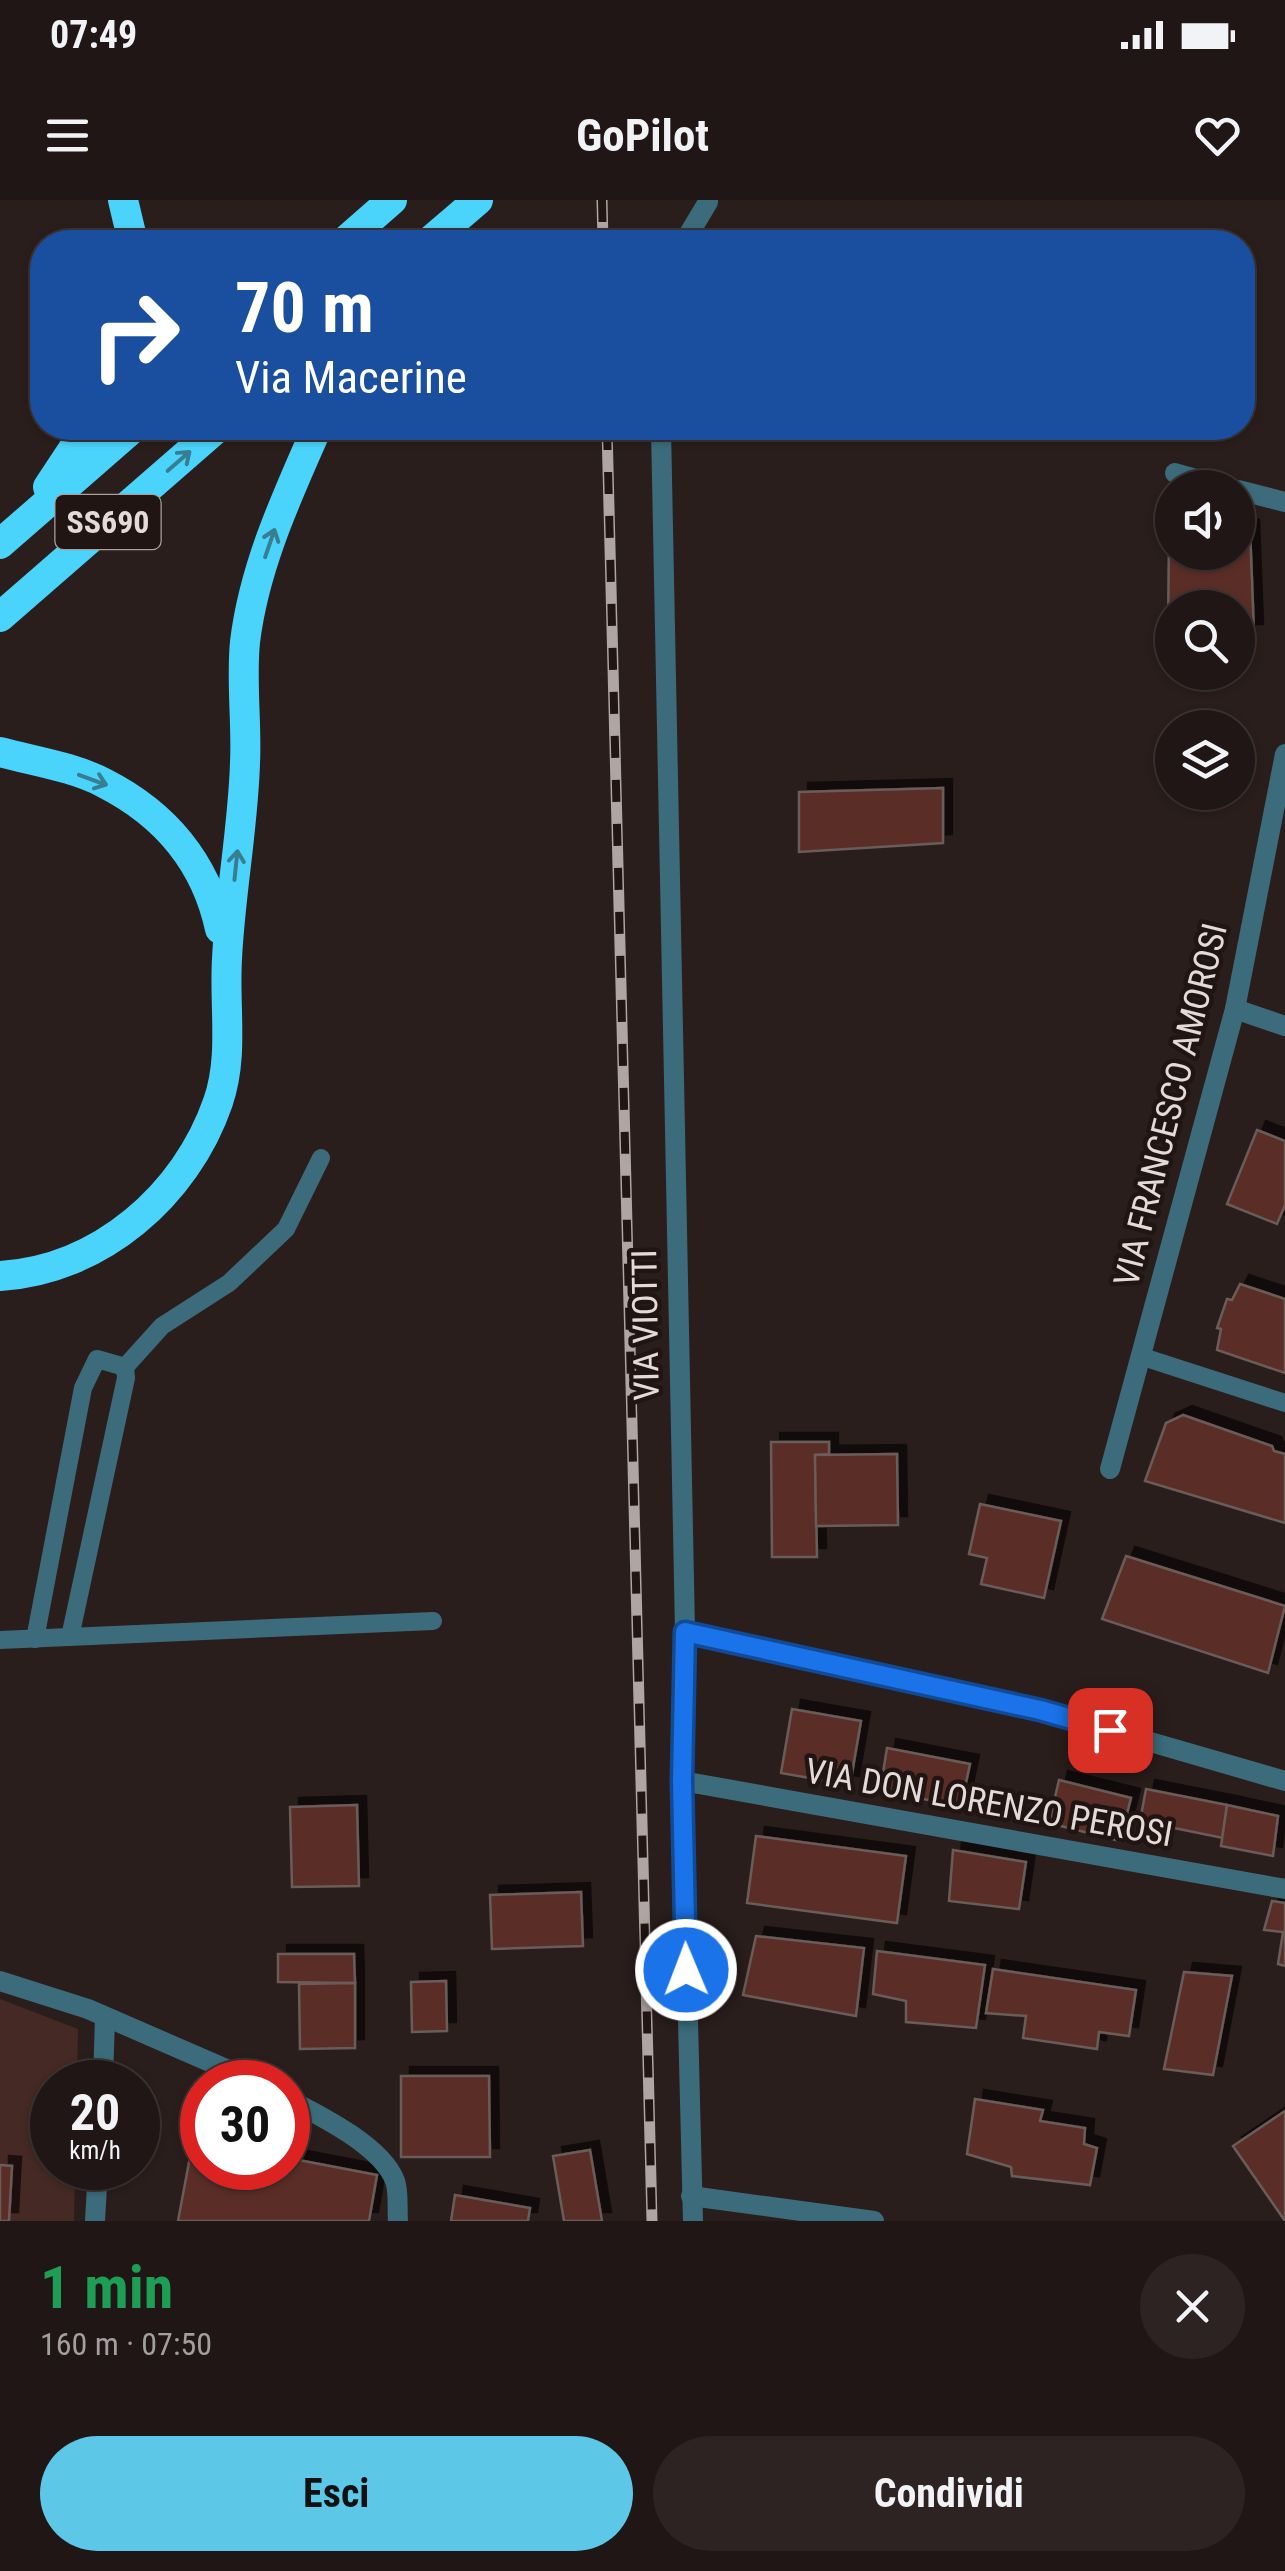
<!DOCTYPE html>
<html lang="it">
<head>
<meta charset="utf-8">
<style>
  body { margin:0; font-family:"Roboto Condensed",sans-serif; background:#2d2322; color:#f1f3f6; height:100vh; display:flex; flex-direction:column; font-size:38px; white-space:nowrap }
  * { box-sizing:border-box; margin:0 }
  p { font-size:32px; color:#a29fa0 }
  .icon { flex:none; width:55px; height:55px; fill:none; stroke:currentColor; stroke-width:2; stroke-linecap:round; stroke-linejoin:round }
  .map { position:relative; height:2021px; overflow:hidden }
  .side { display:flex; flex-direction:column; background:#201615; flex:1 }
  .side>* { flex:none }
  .banner { position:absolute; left:30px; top:30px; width:1225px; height:210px; border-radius:40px; box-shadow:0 2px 8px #0004,0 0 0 2px #3d3534; background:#1a4fa0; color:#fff; overflow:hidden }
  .controls { position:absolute; left:1155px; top:270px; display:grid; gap:20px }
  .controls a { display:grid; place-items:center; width:100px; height:100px; border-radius:50%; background:#201615; box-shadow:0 2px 8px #0004,0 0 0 2px #3d3534; font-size:50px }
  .speed { position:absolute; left:30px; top:1860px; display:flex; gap:20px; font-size:50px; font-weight:700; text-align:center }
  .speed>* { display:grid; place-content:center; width:130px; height:130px; border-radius:50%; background:#201615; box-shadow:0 2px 8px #0004,0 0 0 2px #3d3534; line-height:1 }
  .speed small { font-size:25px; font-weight:400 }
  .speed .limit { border:15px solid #d22; background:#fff; color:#111 }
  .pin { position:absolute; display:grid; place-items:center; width:85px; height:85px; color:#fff; margin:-42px; border-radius:20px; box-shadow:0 5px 15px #0006 }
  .me { position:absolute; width:110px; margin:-55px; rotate:359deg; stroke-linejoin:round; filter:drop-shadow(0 0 8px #0008) }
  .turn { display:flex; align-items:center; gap:35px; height:210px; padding:0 40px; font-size:45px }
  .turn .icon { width:130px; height:130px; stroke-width:2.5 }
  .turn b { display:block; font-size:70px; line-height:85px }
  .round { display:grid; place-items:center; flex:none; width:105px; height:105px; border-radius:52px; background:#2d2322 }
  .head { display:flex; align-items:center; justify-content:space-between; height:170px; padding:0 40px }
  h1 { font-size:60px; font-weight:700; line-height:75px; color:#1e9e55 }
  .action { display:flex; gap:20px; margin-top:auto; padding:20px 40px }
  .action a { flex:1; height:115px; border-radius:60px; background:#5dc7e8; color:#111; font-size:40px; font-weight:700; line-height:115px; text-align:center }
  .action a+a { background:#2d2322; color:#f1f3f6 }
  .status { display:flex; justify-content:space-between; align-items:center; height:70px; padding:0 50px; background:#201615; direction:ltr }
  .status svg { height:28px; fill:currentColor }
  header { display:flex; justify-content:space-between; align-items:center; height:130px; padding:0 40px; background:#201615; font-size:45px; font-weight:700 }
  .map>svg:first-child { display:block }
  .green { fill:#442924 }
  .building { fill:#5a2d25; stroke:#6a5c59; stroke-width:2.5; filter:url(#shadow) }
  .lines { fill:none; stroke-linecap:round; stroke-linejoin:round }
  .lane { stroke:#3c6c7b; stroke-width:18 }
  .street { stroke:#3c6c7b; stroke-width:20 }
  .highway { stroke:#4bd4fb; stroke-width:30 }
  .rail-casing { stroke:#afa5a3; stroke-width:11 }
  .rail { stroke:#201513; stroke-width:8; stroke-dasharray:22; stroke-linecap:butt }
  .oneway { stroke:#387e93 }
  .route-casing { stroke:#114b97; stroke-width:25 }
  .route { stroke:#1a73e8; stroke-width:18 }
  .labels { text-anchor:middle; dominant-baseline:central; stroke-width:9; stroke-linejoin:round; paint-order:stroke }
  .shield { fill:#201513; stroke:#a9a09e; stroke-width:2.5 }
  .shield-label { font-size:32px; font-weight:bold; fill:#e4dbd9 }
  .street-label { font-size:35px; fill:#e4dbd9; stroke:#201513 }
</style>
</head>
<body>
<div class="status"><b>07:49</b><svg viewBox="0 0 49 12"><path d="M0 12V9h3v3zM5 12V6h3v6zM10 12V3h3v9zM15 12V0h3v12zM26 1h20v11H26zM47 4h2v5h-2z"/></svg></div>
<header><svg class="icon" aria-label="menu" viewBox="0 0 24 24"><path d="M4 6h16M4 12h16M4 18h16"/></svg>GoPilot<svg class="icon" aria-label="heart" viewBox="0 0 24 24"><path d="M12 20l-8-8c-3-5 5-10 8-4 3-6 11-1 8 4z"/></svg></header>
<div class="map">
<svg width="1285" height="2021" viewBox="0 0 1285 2021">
  <defs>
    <filter id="shadow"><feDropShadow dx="9" dy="-9" stdDeviation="0" flood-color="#0009"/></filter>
  </defs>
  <rect width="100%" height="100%" fill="#2a1e1c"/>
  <polygon class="green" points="0,1799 78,1829 77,1882 52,1882 52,1968 75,1968 74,2021 0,2021"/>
  <g class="building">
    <polygon points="1238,329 1250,329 1254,433 1238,433 1238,408 1172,408 1172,434 1168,434 1169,332 1172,332 1172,352 1238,352"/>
    <polygon points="943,588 943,643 799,652 799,592"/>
    <polygon points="1257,930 1285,941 1285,1005 1277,1024 1227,1004"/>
    <polygon points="1240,1084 1285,1099 1285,1173 1217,1150 1221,1129 1217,1128 1227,1099 1232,1100"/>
    <polygon points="1183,1215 1272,1246 1274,1251 1285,1254 1285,1323 1145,1281 1166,1223"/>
    <polygon points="771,1242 829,1242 829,1254 815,1255 817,1357 772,1357"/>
    <polygon points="897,1254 898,1325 816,1326 815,1255"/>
    <polygon points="980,1304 1061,1321 1044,1398 981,1384 987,1358 969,1354"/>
    <polygon points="1126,1356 1285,1406 1268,1473 1102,1419"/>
    <polygon points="792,1509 861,1521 850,1585 781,1573"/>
    <polygon points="887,1548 970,1564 961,1606 880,1591"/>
    <polygon points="1059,1580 1131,1598 1120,1641 1049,1623"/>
    <polygon points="1146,1589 1227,1605 1223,1638 1140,1621"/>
    <polygon points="357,1605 359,1686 292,1687 290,1607"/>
    <polygon points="1227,1605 1278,1616 1273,1656 1221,1646"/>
    <polygon points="756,1636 906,1656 897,1723 747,1703"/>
    <polygon points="953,1650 1026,1662 1019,1709 949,1701"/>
    <polygon points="581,1692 583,1746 492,1749 490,1695"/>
    <polygon points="1272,1701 1285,1703 1285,1766 1278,1764 1283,1732 1264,1730"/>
    <polygon points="756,1736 864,1748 856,1816 743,1795"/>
    <polygon points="877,1751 985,1765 976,1828 906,1822 906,1801 873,1794"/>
    <polygon points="278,1754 354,1754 355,1783 278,1782"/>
    <polygon points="993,1769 1136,1790 1129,1836 1099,1832 1097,1849 1023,1838 1026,1816 986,1813"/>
    <polygon points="1184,1772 1232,1776 1213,1875 1164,1869"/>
    <polygon points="446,1781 447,1831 412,1832 411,1782"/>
    <polygon points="355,1783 355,1848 300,1849 299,1784"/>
    <polygon points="401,1876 489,1876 490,1957 401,1957"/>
    <polygon points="975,1899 1043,1910 1040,1921 1085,1928 1084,1944 1097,1948 1090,1985 1012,1976 1011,1967 967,1954"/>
    <polygon points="1285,1911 1285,2021 1233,1946"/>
    <polygon points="193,1941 202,1943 202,1968 288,1968 288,1958 377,1975 369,2021 178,2021"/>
    <polygon points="590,1950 602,2021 564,2021 553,1956"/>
    <polygon points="0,1965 12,1966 9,2021 0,2021"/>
    <polygon points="455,1995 530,2008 528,2021 451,2021"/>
  </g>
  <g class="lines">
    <g class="lane">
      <polyline points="1140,1156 1285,1203"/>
      <polyline points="125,1167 162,1126 229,1083 286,1029 321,958"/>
      <polyline points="35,1439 83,1188 97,1159 125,1167 126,1178 70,1437"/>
      <polyline points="0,1440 433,1421"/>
    </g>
    <g class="street">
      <polyline points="684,42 708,2"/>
      <polyline points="661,228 685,1431 682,1581 693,2021"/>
      <polyline points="1175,273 1228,288"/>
      <polyline points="1238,290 1285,302"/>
      <polyline points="1235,809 1285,826"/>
      <polyline points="1110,1269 1235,809 1285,554"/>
      <polyline points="685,1431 1040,1510 1285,1581"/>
      <polyline points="682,1581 1285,1689"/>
      <polyline points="0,1781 88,1809 256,1882"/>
      <polyline points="103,1882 105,1817"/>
      <path d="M288,1899C319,1915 382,1946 395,1981C399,1991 397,2009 398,2021"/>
      <polyline points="691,1996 874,2021"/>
      <polyline points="95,2021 98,1968"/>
    </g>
    <g class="highway">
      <polyline points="123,0 133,42"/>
      <polyline points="344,42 392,0"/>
      <polyline points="429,42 478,0"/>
      <polyline points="48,287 87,228"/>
      <polyline points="0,344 133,228"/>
      <polyline points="0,417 217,228"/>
      <path d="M0,552C33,561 74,567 104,583C165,614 206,663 220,729"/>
      <path d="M0,1076C100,1070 186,995 218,902C234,856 224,807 227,759C230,694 243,629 245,563C247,524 241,482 245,442C254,367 287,296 317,228"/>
    </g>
    <g class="rail-casing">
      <g id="rail">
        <polyline points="602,0 603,42"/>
        <polyline points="607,228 652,2021"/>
      </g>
    </g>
    <use href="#rail" class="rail"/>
  </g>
  <defs><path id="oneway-shaft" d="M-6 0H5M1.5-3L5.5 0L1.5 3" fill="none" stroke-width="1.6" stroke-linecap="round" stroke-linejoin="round" transform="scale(2.5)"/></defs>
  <g class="oneway">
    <use href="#oneway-shaft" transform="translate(179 261) rotate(-41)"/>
    <use href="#oneway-shaft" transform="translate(270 343) rotate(-71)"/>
    <use href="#oneway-shaft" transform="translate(93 580) rotate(20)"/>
    <use href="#oneway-shaft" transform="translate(236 665) rotate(-84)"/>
  </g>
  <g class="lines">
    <g class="route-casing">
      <polyline id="route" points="686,1770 682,1581 685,1432 1040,1510 1110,1530"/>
    </g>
    <use href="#route" class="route"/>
  </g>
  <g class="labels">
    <rect class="shield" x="55.5" y="295" width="105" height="54" rx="8"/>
    <g class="shield-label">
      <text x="108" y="322">SS690</text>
    </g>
    <g class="street-label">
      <text transform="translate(1171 905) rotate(-76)">VIA FRANCESCO AMOROSI</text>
      <text transform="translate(646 1125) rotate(-91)">VIA VIOTTI</text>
      <text transform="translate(989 1603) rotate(10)">VIA DON LORENZO PEROSI</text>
    </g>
  </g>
</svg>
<div class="controls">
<a><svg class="icon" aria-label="sound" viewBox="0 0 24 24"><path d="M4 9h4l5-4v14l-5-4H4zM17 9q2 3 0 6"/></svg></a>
<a><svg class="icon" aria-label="search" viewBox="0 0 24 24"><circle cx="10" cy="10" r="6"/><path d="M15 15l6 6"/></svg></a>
<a><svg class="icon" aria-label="layers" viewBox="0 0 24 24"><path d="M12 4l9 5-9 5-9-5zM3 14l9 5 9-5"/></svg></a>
</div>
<div class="speed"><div>20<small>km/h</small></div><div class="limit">30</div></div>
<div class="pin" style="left:1110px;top:1530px;background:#d93025"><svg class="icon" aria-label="arrive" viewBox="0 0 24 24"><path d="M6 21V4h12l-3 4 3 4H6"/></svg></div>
<svg class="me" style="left:686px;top:1770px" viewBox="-20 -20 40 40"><circle r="17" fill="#1a73e8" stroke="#fff" stroke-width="3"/><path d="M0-11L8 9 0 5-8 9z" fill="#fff"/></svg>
<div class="banner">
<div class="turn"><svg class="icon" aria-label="right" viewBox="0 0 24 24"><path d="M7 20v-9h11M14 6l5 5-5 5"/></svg><div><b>70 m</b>Via Macerine</div></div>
</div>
</div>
<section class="side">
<div class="head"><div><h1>1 min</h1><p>160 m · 07:50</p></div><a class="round"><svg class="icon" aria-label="close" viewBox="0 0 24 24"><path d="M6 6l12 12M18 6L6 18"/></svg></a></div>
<div class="action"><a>Esci</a><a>Condividi</a></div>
</section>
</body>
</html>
